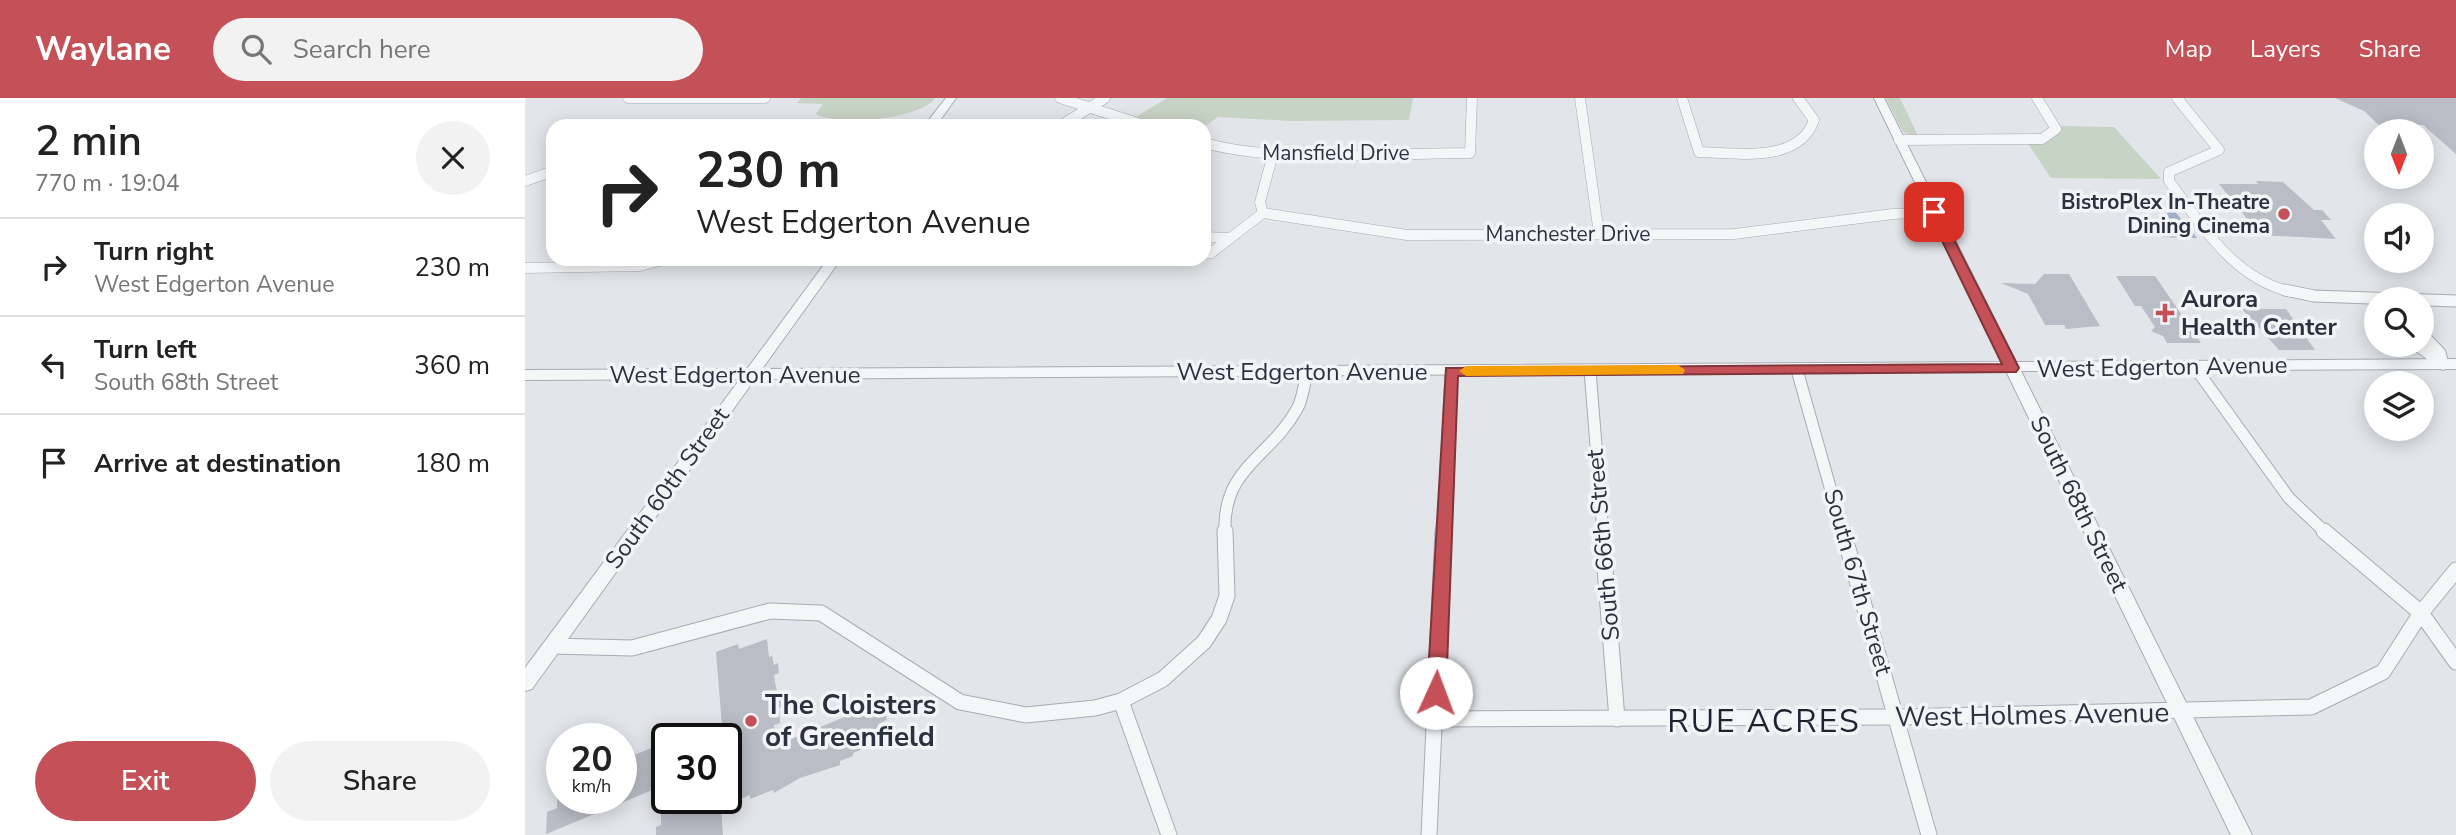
<!DOCTYPE html>
<html lang="en">
<head>
<meta charset="utf-8">
<style>
  body { margin:0; font-family:"Nunito Sans",sans-serif; background:#f2f2f2; color:#222; height:100vh; display:flex; flex-direction:column; font-size:26px; white-space:nowrap }
  * { box-sizing:border-box; margin:0 }
  p { font-size:23px; color:#767676 }
  .icon { flex:none; width:38px; height:38px; fill:none; stroke:currentColor; stroke-width:2; stroke-linecap:round; stroke-linejoin:round }
  .map { position:relative; flex:1; overflow:hidden }
  .details { display:flex; flex-direction:column; background:#fff; width:525px }
  .details>* { flex:none }
  .guide { position:absolute; left:21px; top:21px; width:665px; height:147px; border-radius:21px; box-shadow:0 4px 18px #0003; background:#fff; color:#222; overflow:hidden }
  .needle { width:46px; rotate:180deg }
  .buttons { position:absolute; left:1839px; top:21px; display:grid; gap:14px }
  .buttons a { display:grid; place-items:center; width:70px; height:70px; border-radius:50%; background:#fff; box-shadow:0 4px 18px #0003; font-size:35px }
  .speed { position:absolute; left:21px; top:625px; display:flex; gap:14px; font-size:35px; font-weight:700; text-align:center }
  .speed>* { display:grid; place-content:center; width:91px; height:91px; border-radius:50%; background:#fff; box-shadow:0 4px 18px #0003; line-height:1 }
  .speed small { font-size:18px; font-weight:400 }
  .speed .limit { border:4px solid #111; border-radius:10px; background:#fff; color:#111 }
  .pin { position:absolute; display:grid; place-items:center; width:60px; height:60px; color:#fff; margin:-30px; border-radius:14px; box-shadow:0 4px 10px #0006 }
  .me { position:absolute; width:77px; margin:-38px; rotate:2deg; stroke-linejoin:round; filter:drop-shadow(0 0 5px #0008) }
  .turn { display:flex; align-items:center; gap:24px; height:147px; padding:0 35px; font-size:32px }
  .turn .icon { width:91px; height:91px; stroke-width:2.5 }
  .turn b { display:block; font-size:49px; line-height:60px }
  .round { display:grid; place-items:center; flex:none; width:74px; height:74px; border-radius:37px; background:#f2f2f2 }
  .overview { display:flex; align-items:center; justify-content:space-between; height:119px; padding:0 35px }
  h1 { font-size:42px; font-weight:600; line-height:52px }
  .button { display:flex; gap:14px; margin-top:auto; padding:14px 35px }
  .button a { flex:1; height:80px; border-radius:42px; background:#c55158; color:#fff; font-size:28px; font-weight:600; line-height:80px; text-align:center }
  .button a+a { background:#f2f2f2; color:#222 }
  ul { padding:0; list-style:none }
  li { display:flex; align-items:center; gap:21px; height:98px; padding:0 35px; border-top:2px solid #e0e0e0 }
  li div { flex:1 }
  li b { display:block; font-size:26px }
  li em { font-style:normal }
  header { display:flex; align-items:center; gap:42px; box-sizing:border-box; height:98px; padding:0 35px; background:#c55158; color:#fff }
  header strong { font-size:33px }
  nav { display:flex; gap:38px; margin-inline-start:auto; font-size:24px }
  .search { width:490px; height:63px; background:#f2f2f2; display:flex; align-items:center; gap:18px; box-sizing:border-box; padding:0 24px; border-radius:38px; color:#767676; font-size:26px }
  main { display:flex; flex:1; min-height:0 }
  .map>svg:first-child { display:block }
  .green { fill:#c7d3c4 }
  .water { fill:#a0afc7 }
  .building { fill:#babdc6 }
  .lines { fill:none; stroke-linecap:round; stroke-linejoin:round }
  .minor-far2-casing { stroke:#a8abb4; stroke-width:11 }
  .minor-far1-casing { stroke:#a8abb4; stroke-width:13 }
  .minor-casing { stroke:#a8abb4; stroke-width:17 }
  .tertiary-casing { stroke:#a8abb4; stroke-width:2 }
  .minor-far2 { stroke:#f5f6f8; stroke-width:10 }
  .minor-far1 { stroke:#f5f6f8; stroke-width:11 }
  .minor { stroke:#f5f6f8; stroke-width:15 }
  .tertiary { fill:#f5f6f8; fill-rule:evenodd }
  .route { fill:#c55158; stroke:#803539; stroke-width:2 }
  .slow { fill:#f59e0b }
  .poi-dot { fill:#c55158; stroke:#f2f4f7; stroke-width:2.5 }
  .labels { text-anchor:middle; dominant-baseline:central; stroke-width:7; stroke-linejoin:round; paint-order:stroke }
  .far-street-label { font-size:21px; fill:#2c3140; stroke:#f2f4f7 }
  .far-poi-label { font-size:21px; font-weight:bold; fill:#2c3140; stroke:#f2f4f7; text-anchor:end }
  .poi-label { font-size:24px; font-weight:bold; fill:#2c3140; stroke:#f2f4f7; text-anchor:start }
  .street-label { font-size:24px; fill:#2c3140; stroke:#f2f4f7 }
  .near-poi-label { font-size:28px; font-weight:bold; fill:#2c3140; stroke:#f2f4f7; text-anchor:start }
  .near-street-label { font-size:28px; fill:#2c3140; stroke:#f2f4f7 }
  .near-neighbourhood-label { font-size:32px; letter-spacing:2px; fill:#1e2231; stroke:#f2f4f7 }
</style>
</head>
<body>
<header>
<strong>Waylane</strong>
<div class="search"><svg class="icon" aria-label="search" viewBox="0 0 24 24"><circle cx="10" cy="10" r="6"/><path d="M15 15l6 6"/></svg>Search here</div>
<nav><a>Map</a><a>Layers</a><a>Share</a></nav>
</header>
<main>
<section class="details">
<div class="overview"><div><h1>2 min</h1><p>770 m · 19:04</p></div><a class="round"><svg class="icon" aria-label="close" viewBox="0 0 24 24"><path d="M6 6l12 12M18 6L6 18"/></svg></a></div>
<ul>
<li><svg class="icon" aria-label="right" viewBox="0 0 24 24"><path d="M7 20v-9h11M14 6l5 5-5 5"/></svg><div><b>Turn right</b><p>West Edgerton Avenue</p></div><em>230 m</em></li>
<li><svg class="icon" aria-label="left" viewBox="0 0 24 24"><path d="M17 20v-9H6M10 6l-5 5 5 5"/></svg><div><b>Turn left</b><p>South 68th Street</p></div><em>360 m</em></li>
<li><svg class="icon" aria-label="arrive" viewBox="0 0 24 24"><path d="M6 21V4h12l-3 4 3 4H6"/></svg><div><b>Arrive at destination</b></div><em>180 m</em></li>
</ul>
<div class="button"><a>Exit</a><a>Share</a></div>
</section>
<div class="map">
<svg width="1931" height="737" viewBox="0 0 1931 737">
  <rect width="100%" height="100%" fill="#e2e5ea"/>
  <g class="green">
    <path d="M276,0H410C395,22 313,28 291,16L298,6L272,5Z"/>
    <polygon points="642,0 888,0 884,22 766,23 693,19 679,29 634,28 609,20"/>
    <polygon points="1361,0 1375,0 1394,40 1378,34"/>
    <polygon points="1536,28 1589,29 1636,81 1526,80 1502,44 1529,39"/>
  </g>
  <polygon class="water" points="1647,110 1672,140 1636,139 1645,128 1640,118"/>
  <g class="building">
    <polygon points="1810,0 1931,0 1931,56 1898,27 1854,27 1839,13"/>
    <polygon points="1731,83 1758,84 1789,112 1797,112 1806,122 1796,122 1811,141 1735,137 1694,86 1733,86"/>
    <polygon points="1519,176 1544,176 1575,228 1541,231 1539,227 1520,227 1503,196 1476,185 1510,186"/>
    <polygon points="1591,178 1630,178 1676,245 1642,245 1638,238 1626,233 1630,229 1616,208 1610,208"/>
    <polygon points="1717,211 1761,211 1790,252 1754,252"/>
    <polygon points="242,541 244,559 247,558 249,567 253,565 254,575 249,577 250,584 253,599 257,597 258,608 254,610 255,625 249,627 252,647 358,603 362,622 353,626 357,643 328,655 328,658 315,663 315,667 275,680 249,695 248,692 225,701 225,697 196,709 198,737 131,737 131,729 136,727 136,710 142,707 141,700 201,700 201,640 164,640 197,627 191,554 213,546 214,551"/>
    <polygon points="142,644 142,686 21,736 22,714 32,710 32,700 96,700 96,662"/>
  </g>
  <g class="lines">
    <g class="minor-far2-casing">
      <g id="minor-far2">
        <polyline points="103,0 240,0"/>
        <polyline points="535,0 622,28"/>
        <polyline points="1055,0 1074,136"/>
        <path d="M1157,0L1174,54C1211,55 1274,66 1289,22L1273,0"/>
        <path d="M1652,0L1694,52L1644,74V83C1677,127 1708,181 1767,194"/>
        <polyline points="535,28 580,0"/>
        <polyline points="1374,42 1517,41 1531,31 1512,0"/>
        <path d="M679,45C756,66 863,55 945,55L947,0"/>
        <polyline points="0,83 28,73"/>
        <polyline points="738,115 882,137 1209,136 1368,116 1409,114"/>
        <polyline points="738,115 735,104 748,56"/>
        <polyline points="679,139 703,140"/>
        <polyline points="679,156 686,155 738,115"/>
        <polyline points="0,170 115,168 142,161"/>
      </g>
    </g>
    <g class="minor-far1-casing">
      <g id="minor-far1">
        <polyline points="1760,192 1789,198 1931,203"/>
        <polyline points="1897,236 1915,255 1918,266"/>
        <polyline points="1892,247 1918,266"/>
        <polyline points="1669,268 1764,400 1801,435"/>
        <polyline points="1065,272 1078,435"/>
        <polyline points="1272,272 1318,435"/>
        <path d="M700,435C697,369 746,359 772,311C778,301 779,286 782,274"/>
        <polyline points="918,435 926,273"/>
      </g>
    </g>
    <g class="minor-casing">
      <g id="minor">
        <polyline points="1077,433 1092,621"/>
        <polyline points="1318,433 1404,737"/>
        <polyline points="1799,433 1896,515 1931,564"/>
        <polyline points="27,548 107,550 245,513 296,515 435,604 501,617 570,610 596,603 638,581 679,544 694,521 702,498 700,433"/>
        <polyline points="596,603 644,737"/>
        <polyline points="910,621 1371,619 1786,609 1858,574 1896,515 1931,472"/>
        <polyline points="904,737 918,433"/>
      </g>
    </g>
    <g class="tertiary-casing">
      <g id="tertiary">
        <polygon points="421,0 431,0 411,28 399,28"/>
        <polygon points="1349,0 1359,0 1491,264 1931,261 1931,271 1496,273 1727,737 1706,737 1481,273 230,281 7,591 0,593 0,570 215,281 0,282 0,272 222,271 303,161 316,161 237,271 1477,264"/>
      </g>
    </g>
    <use href="#minor-far2" class="minor-far2"/>
    <use href="#minor-far1" class="minor-far1"/>
    <use href="#minor" class="minor"/>
    <use href="#tertiary" class="tertiary"/>
  </g>
  <polygon class="route" points="1405,111 1415,114 1494,270 1491,274 933,278 921,595 918,601 911,604 904,601 902,595 921,270 1477,266 1403,114"/>
  <polygon class="slow" points="1153,267 1160,272 1158,276 941,278 934,273 941,268"/>
  <g class="poi-dot">
    <circle cx="1759" cy="116" r="7"/>
    <path d="M1636.5 204.5h7v7h7v7h-7v7h-7v-7h-7v-7h7z"/>
    <circle cx="226" cy="623" r="7"/>
  </g>
  <g class="labels">
    <g class="far-street-label">
      <text x="811" y="55">Mansfield Drive</text>
      <text x="1043" y="136">Manchester Drive</text>
    </g>
    <g class="far-poi-label">
      <text x="1745" y="104">BistroPlex In-Theatre<tspan x="1745" dy="24">Dining Cinema</tspan></text>
    </g>
    <g class="poi-label">
      <text x="1656" y="201">Aurora<tspan x="1656" dy="28">Health Center</tspan></text>
    </g>
    <g class="street-label">
      <text transform="translate(1637 269) rotate(-1)">West Edgerton Avenue</text>
      <text x="777" y="274">West Edgerton Avenue</text>
      <text x="210" y="277">West Edgerton Avenue</text>
      <text transform="translate(142 390) rotate(-54)">South 60th Street</text>
      <text transform="translate(1554 406) rotate(64)">South 68th Street</text>
      <text transform="translate(1078 447) rotate(-95)">South 66th Street</text>
      <text transform="translate(1333 484) rotate(74)">South 67th Street</text>
    </g>
    <g class="near-poi-label">
      <text x="240" y="607">The Cloisters<tspan x="240" dy="32">of Greenfield</tspan></text>
    </g>
    <g class="near-street-label">
      <text transform="translate(1507 617) rotate(-1)">West Holmes Avenue</text>
    </g>
    <g class="near-neighbourhood-label">
      <text x="1239" y="623">RUE ACRES</text>
    </g>
  </g>
</svg>
<div class="buttons">
<a><svg class="needle" viewBox="-14 -14 28 28"><path d="M0-13l5 13h-10z" fill="#e53935"/><path d="M0 13l5-13h-10z" fill="#767676"/></svg></a>
<a><svg class="icon" aria-label="sound" viewBox="0 0 24 24"><path d="M4 9h4l5-4v14l-5-4H4zM17 9q2 3 0 6"/></svg></a>
<a><svg class="icon" aria-label="search" viewBox="0 0 24 24"><circle cx="10" cy="10" r="6"/><path d="M15 15l6 6"/></svg></a>
<a><svg class="icon" aria-label="layers" viewBox="0 0 24 24"><path d="M12 4l9 5-9 5-9-5zM3 14l9 5 9-5"/></svg></a>
</div>
<div class="speed"><div>20<small>km/h</small></div><div class="limit">30</div></div>
<div class="pin" style="left:1409px;top:114px;background:#d93025"><svg class="icon" aria-label="arrive" viewBox="0 0 24 24"><path d="M6 21V4h12l-3 4 3 4H6"/></svg></div>
<svg class="me" style="left:911px;top:595px" viewBox="-20 -20 40 40"><circle r="19" fill="#fff"/><path d="M0-13L10 11 0 6-10 11z" fill="#c55158"/></svg>
<div class="guide">
<div class="turn"><svg class="icon" aria-label="right" viewBox="0 0 24 24"><path d="M7 20v-9h11M14 6l5 5-5 5"/></svg><div><b>230 m</b>West Edgerton Avenue</div></div>
</div>
</div>
</main>
</body>
</html>
